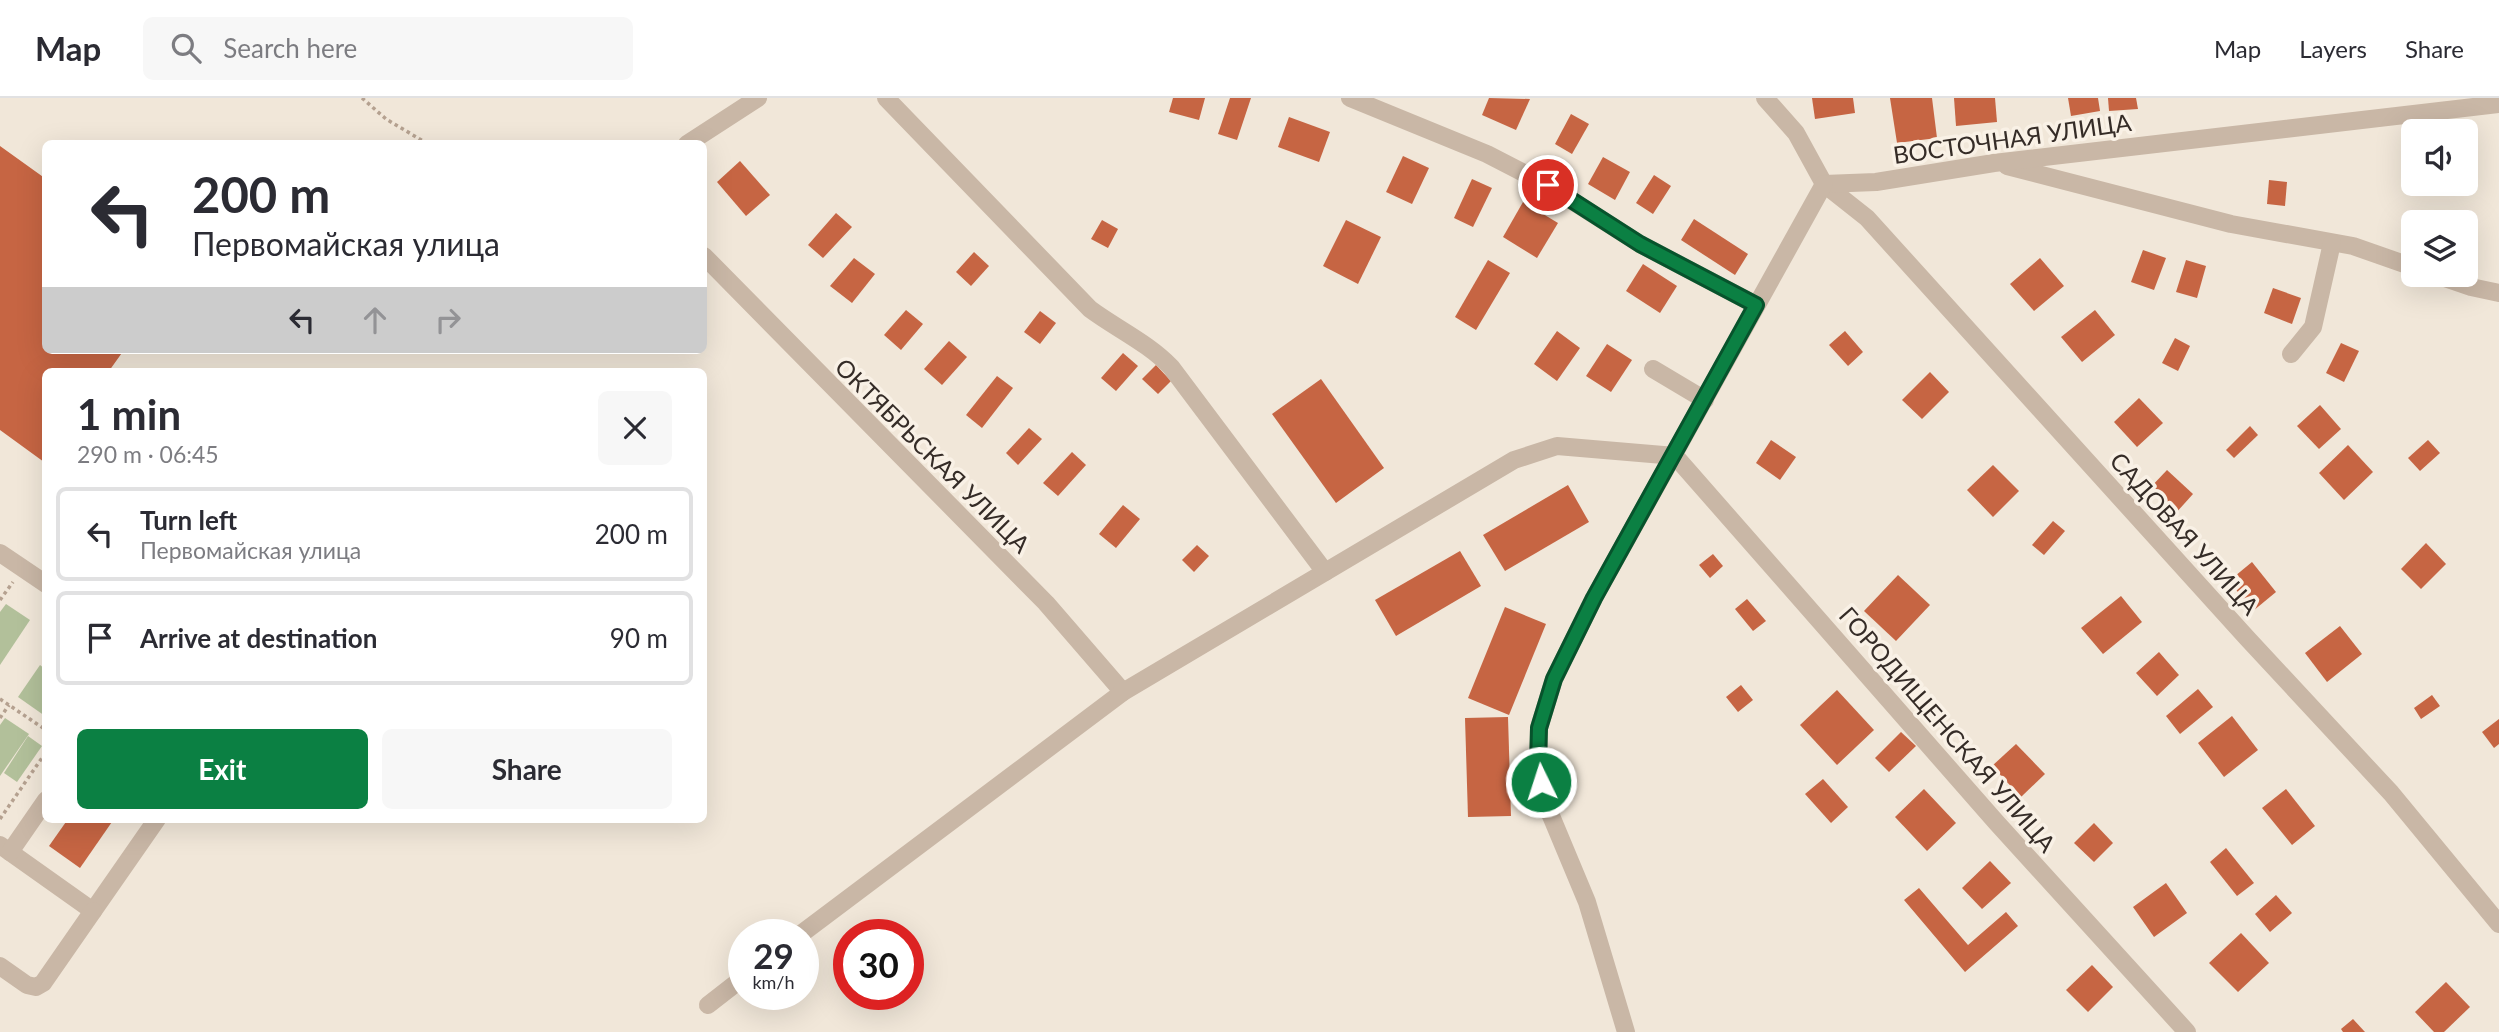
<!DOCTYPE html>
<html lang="en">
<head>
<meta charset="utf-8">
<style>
  body { margin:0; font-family:Lato,sans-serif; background:#f7f7f7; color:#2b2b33; height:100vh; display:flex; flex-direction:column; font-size:26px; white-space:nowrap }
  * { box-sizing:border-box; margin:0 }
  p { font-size:23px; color:#7c7c81 }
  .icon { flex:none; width:38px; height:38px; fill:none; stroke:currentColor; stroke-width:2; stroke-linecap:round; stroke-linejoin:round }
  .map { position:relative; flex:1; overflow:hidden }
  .drawer { position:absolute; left:42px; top:270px; width:665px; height:455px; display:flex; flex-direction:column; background:#fff; border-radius:10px; box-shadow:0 7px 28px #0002 }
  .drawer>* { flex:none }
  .guide { position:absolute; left:42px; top:42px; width:665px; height:214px; border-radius:10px; box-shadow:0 7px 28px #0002; background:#fff; color:#2b2b33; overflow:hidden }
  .buttons { position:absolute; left:2401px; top:21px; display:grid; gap:14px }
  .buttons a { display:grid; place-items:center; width:77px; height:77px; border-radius:10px; background:#fff; box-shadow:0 7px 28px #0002; font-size:35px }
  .speed { position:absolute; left:728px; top:821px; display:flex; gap:14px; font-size:35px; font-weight:700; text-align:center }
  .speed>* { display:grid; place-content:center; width:91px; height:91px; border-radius:50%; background:#fff; box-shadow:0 7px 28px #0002; line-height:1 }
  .speed small { font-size:18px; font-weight:400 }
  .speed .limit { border:10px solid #d22; background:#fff; color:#111 }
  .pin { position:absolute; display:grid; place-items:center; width:60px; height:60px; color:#fff; margin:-30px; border:4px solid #fff; border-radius:50%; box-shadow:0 2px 7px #0007 }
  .me { position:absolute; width:77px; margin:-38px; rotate:356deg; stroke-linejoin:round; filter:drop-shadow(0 0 5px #0008) }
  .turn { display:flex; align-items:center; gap:24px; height:147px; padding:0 35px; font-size:32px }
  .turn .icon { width:91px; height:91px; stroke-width:2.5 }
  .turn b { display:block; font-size:49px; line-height:60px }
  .lanes { display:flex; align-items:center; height:66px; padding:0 35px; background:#0003; justify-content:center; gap:35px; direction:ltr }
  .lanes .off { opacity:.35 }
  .round { display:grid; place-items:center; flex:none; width:74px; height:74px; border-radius:10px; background:#f7f7f7 }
  .headline { display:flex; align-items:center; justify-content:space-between; height:119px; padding:0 35px }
  h1 { font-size:42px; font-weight:700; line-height:52px }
  .primary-button { display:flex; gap:14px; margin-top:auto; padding:14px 35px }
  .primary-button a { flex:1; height:80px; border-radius:10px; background:#0b8043; color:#fff; font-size:28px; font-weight:700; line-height:80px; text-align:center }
  .primary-button a+a { background:#f7f7f7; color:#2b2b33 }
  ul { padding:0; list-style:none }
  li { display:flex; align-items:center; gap:21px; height:94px; margin:0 14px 10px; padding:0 21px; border:4px solid #e1e1e2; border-radius:10px }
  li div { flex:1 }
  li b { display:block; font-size:26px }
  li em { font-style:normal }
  header { display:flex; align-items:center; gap:42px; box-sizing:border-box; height:98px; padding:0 35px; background:#fff; border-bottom:2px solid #e1e1e2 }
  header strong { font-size:33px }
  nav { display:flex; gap:38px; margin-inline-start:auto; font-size:24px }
  .search { width:490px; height:63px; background:#f7f7f7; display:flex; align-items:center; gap:18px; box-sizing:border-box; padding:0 24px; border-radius:10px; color:#7c7c81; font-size:26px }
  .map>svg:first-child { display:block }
  .green { fill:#b2c09a }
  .building { fill:#c66543 }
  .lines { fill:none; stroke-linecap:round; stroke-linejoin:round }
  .path { stroke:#b5a190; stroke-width:3.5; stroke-dasharray:3.5 3.5; stroke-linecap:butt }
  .minor { stroke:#c9b7a6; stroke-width:18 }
  .route-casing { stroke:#07532c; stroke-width:18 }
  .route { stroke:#0b8043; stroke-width:12 }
  .labels { text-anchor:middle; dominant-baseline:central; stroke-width:7; stroke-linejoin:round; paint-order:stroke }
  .street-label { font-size:24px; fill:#352c27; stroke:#f9f1e6 }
</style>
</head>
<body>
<header>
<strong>Map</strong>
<div class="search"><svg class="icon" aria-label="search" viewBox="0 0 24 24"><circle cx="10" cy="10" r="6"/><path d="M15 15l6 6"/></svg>Search here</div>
<nav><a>Map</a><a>Layers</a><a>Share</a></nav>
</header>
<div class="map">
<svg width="2499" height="934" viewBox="0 0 2499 934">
  <rect width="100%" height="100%" fill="#f1e7d9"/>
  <g class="green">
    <polygon points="6,506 30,522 0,567 0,514"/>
    <polygon points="40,567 45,571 45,618 18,599"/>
    <polygon points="5,620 29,636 0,678 0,627"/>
    <polygon points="28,638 42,648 17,684 4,675"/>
  </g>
  <g class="building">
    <polygon points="1173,0 1205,0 1199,22 1169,14"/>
    <polygon points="1230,0 1251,0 1237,42 1218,36"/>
    <polygon points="1489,0 1530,1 1516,32 1482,17"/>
    <polygon points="1812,0 1853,0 1855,15 1815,21"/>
    <polygon points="1890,0 1932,0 1937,40 1897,45"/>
    <polygon points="1954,0 1995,0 1997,24 1956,28"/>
    <polygon points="2068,0 2098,0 2100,13 2071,18"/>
    <polygon points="2108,0 2136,0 2138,11 2109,13"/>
    <polygon points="1571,16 1589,26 1572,56 1555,46"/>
    <polygon points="1289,19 1330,34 1319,64 1278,49"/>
    <polygon points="0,48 46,81 46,252 124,252 109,273 46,273 44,364 0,332"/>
    <polygon points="1403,58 1429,70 1412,106 1386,94"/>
    <polygon points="1603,59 1630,74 1615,102 1588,86"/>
    <polygon points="740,63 770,97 746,118 717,84"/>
    <polygon points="1654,77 1671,88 1653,116 1636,105"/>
    <polygon points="1472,81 1492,90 1473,129 1454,120"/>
    <polygon points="2269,82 2287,84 2285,108 2267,106"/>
    <polygon points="1523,104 1558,125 1537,160 1503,139"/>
    <polygon points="836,115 852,129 823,160 808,147"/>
    <polygon points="1694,121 1748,156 1735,177 1681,142"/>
    <polygon points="1102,122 1118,131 1108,150 1091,141"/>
    <polygon points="1346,122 1381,139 1358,186 1323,168"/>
    <polygon points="2143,152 2166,160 2154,192 2131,184"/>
    <polygon points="974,154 989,168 971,188 956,174"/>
    <polygon points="854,160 875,176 852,205 830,188"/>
    <polygon points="2040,160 2064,188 2034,213 2010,186"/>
    <polygon points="1488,162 1510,175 1476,232 1455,219"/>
    <polygon points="2186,162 2206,168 2197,200 2176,194"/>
    <polygon points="1643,166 1677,188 1660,215 1626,193"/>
    <polygon points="2273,190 2301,200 2292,226 2264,215"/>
    <polygon points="906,212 923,226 901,252 884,237"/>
    <polygon points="2095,212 2115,237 2082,264 2061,239"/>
    <polygon points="1040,213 1056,225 1040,246 1024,234"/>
    <polygon points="1557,233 1580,250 1557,283 1534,266"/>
    <polygon points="1845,233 1863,254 1848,268 1829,247"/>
    <polygon points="2175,240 2190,248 2178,273 2162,265"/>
    <polygon points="949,243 967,259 942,287 924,271"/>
    <polygon points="2341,245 2359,253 2344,284 2326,275"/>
    <polygon points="1607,246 1632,262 1611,294 1586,278"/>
    <polygon points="1123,255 1138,268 1116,293 1101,280"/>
    <polygon points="1156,267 1171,283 1158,296 1142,281"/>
    <polygon points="1930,274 1949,294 1922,321 1902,302"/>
    <polygon points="997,278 1013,290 982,330 966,317"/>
    <polygon points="1321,281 1384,370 1336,405 1272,316"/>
    <polygon points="2139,300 2163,325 2137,349 2114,324"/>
    <polygon points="2320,307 2341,331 2319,351 2297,328"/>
    <polygon points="2250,328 2258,337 2234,360 2226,352"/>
    <polygon points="1029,330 1042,341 1018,367 1006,355"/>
    <polygon points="1771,342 1796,359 1780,382 1756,365"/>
    <polygon points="2428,342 2440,355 2420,373 2408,360"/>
    <polygon points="2348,347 2373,374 2344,402 2319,375"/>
    <polygon points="1072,354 1086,367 1058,398 1043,385"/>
    <polygon points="1993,367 2019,393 1993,419 1967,392"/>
    <polygon points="2167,372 2193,396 2175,416 2149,391"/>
    <polygon points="1568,387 1589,424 1505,473 1483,437"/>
    <polygon points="1123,407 1140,421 1116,450 1099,436"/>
    <polygon points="2053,423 2065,433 2044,457 2032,447"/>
    <polygon points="2426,445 2446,466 2421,491 2401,471"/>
    <polygon points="1197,447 1209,458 1194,474 1182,462"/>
    <polygon points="1460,453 1481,488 1396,538 1375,502"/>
    <polygon points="1713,456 1723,468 1710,480 1699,467"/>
    <polygon points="2252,464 2276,494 2253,513 2229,483"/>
    <polygon points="1898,477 1930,507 1896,543 1864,513"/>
    <polygon points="2121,498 2142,524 2103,556 2081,530"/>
    <polygon points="1747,501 1766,523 1753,533 1735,511"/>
    <polygon points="1505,509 1546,526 1509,617 1468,600"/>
    <polygon points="2340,528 2362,556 2327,584 2305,555"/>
    <polygon points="2159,554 2179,577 2157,598 2136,575"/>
    <polygon points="1741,587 1753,602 1738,614 1726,599"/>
    <polygon points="2198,591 2213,609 2180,636 2166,618"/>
    <polygon points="1837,592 1874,632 1837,667 1800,627"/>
    <polygon points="2432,597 2440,608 2421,621 2414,610"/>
    <polygon points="2232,618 2258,652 2224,679 2198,645"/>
    <polygon points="1508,619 1511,718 1468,719 1465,620"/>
    <polygon points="2499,621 2499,646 2494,650 2482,634"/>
    <polygon points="1901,634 1916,648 1889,674 1875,660"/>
    <polygon points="2016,646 2045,676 2021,699 1992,668"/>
    <polygon points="1823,681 1848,709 1831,725 1805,696"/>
    <polygon points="1924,691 1956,725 1927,753 1895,719"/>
    <polygon points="2286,691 2315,728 2292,747 2262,710"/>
    <polygon points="68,721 114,721 80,770 49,748"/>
    <polygon points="2094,725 2113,745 2094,764 2074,745"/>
    <polygon points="2226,750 2254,785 2237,798 2210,764"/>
    <polygon points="1990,763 2011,785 1982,811 1962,790"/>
    <polygon points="2166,785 2187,815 2154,839 2133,809"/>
    <polygon points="1919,790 1968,847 2006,814 2018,828 1965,874 1904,802"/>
    <polygon points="2276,797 2292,815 2270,834 2255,816"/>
    <polygon points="2241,835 2269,865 2238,894 2209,865"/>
    <polygon points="2092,867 2113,889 2088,914 2066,892"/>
    <polygon points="2446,884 2470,909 2444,934 2434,934 2415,914"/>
    <polygon points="2353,921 2365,934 2343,934 2341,931"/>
  </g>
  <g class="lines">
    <g class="path">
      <polyline points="362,0 386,21 428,46"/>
      <polyline points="0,502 13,484"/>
      <polyline points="0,601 46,632"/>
      <polyline points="0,620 9,607"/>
      <polyline points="0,721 46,654"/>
    </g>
    <g class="minor">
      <path d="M886,0L1090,211C1117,231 1148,245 1171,269L1325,474"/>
      <polyline points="1350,0 1487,56 1547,87 1640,146 1756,207"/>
      <polyline points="1765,0 1796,35 1824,86 1867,120 2247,540 2391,695 2499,826"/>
      <polyline points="687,46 758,0"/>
      <polyline points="2007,68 2231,126 2353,148 2413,169"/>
      <polyline points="1824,86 1876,84 1994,65 2499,6"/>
      <polyline points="704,158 1046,505 1123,594"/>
      <polyline points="2436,177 2471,189 2499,195"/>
      <polyline points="2291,256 2313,229 2332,145"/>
      <polyline points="1653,271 1705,302"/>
      <polyline points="1675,358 1996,724 2187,934"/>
      <polyline points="0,455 46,486"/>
      <polyline points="0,747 93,813 157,721"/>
      <polyline points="10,754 46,702"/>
      <polyline points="801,836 1123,594 1514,362 1557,348 1675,358"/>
      <polyline points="0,868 27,887 36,889 43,885 93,813"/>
      <polyline points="708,907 744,879"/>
      <polyline points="1626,934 1587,804 1544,701 1538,667 1539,630 1554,581 1594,500 1824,86"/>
    </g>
  </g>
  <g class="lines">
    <g class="route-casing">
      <polyline id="route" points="1541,684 1538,667 1539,630 1554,581 1594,500 1756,207 1640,146 1548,87"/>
    </g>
    <use href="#route" class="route"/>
  </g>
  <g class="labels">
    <g class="street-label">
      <text transform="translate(2012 40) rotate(-8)">ВОСТОЧНАЯ УЛИЦА</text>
      <text transform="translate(933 357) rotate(45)">ОКТЯБРЬСКАЯ УЛИЦА</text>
      <text transform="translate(2185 435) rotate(48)">САДОВАЯ УЛИЦА</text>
      <text transform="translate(1948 631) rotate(49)">ГОРОДИЩЕНСКАЯ УЛИЦА</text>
    </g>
  </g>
</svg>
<div class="buttons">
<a><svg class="icon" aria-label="sound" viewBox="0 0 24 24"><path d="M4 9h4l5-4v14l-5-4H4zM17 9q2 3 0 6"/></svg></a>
<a><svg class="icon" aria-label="layers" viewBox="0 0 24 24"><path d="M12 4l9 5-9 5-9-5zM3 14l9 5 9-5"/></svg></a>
</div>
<div class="speed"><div>29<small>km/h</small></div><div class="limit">30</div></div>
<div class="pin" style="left:1548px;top:87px;background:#d93025"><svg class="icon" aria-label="arrive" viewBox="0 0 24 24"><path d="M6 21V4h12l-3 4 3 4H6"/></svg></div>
<svg class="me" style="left:1541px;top:684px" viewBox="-20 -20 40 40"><circle r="17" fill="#0b8043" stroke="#fff" stroke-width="3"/><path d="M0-11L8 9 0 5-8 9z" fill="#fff"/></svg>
<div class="guide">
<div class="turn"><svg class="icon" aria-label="left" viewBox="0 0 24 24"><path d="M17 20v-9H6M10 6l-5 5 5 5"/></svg><div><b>200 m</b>Первомайская улица</div></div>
<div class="lanes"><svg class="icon" aria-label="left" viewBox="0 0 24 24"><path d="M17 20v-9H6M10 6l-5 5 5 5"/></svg><svg class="icon off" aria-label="ahead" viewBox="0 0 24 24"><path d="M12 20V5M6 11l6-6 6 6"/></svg><svg class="icon off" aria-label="right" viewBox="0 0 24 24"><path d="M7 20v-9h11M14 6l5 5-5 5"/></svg></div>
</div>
<section class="drawer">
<div class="headline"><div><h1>1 min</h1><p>290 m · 06:45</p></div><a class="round"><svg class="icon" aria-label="close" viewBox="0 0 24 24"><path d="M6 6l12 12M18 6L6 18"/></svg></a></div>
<ul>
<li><svg class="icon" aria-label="left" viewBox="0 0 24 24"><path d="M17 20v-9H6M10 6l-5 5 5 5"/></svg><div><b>Turn left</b><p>Первомайская улица</p></div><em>200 m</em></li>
<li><svg class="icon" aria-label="arrive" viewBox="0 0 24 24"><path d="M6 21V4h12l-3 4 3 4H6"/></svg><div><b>Arrive at destination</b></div><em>90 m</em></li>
</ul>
<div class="primary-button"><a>Exit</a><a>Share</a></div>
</section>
</div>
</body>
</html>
